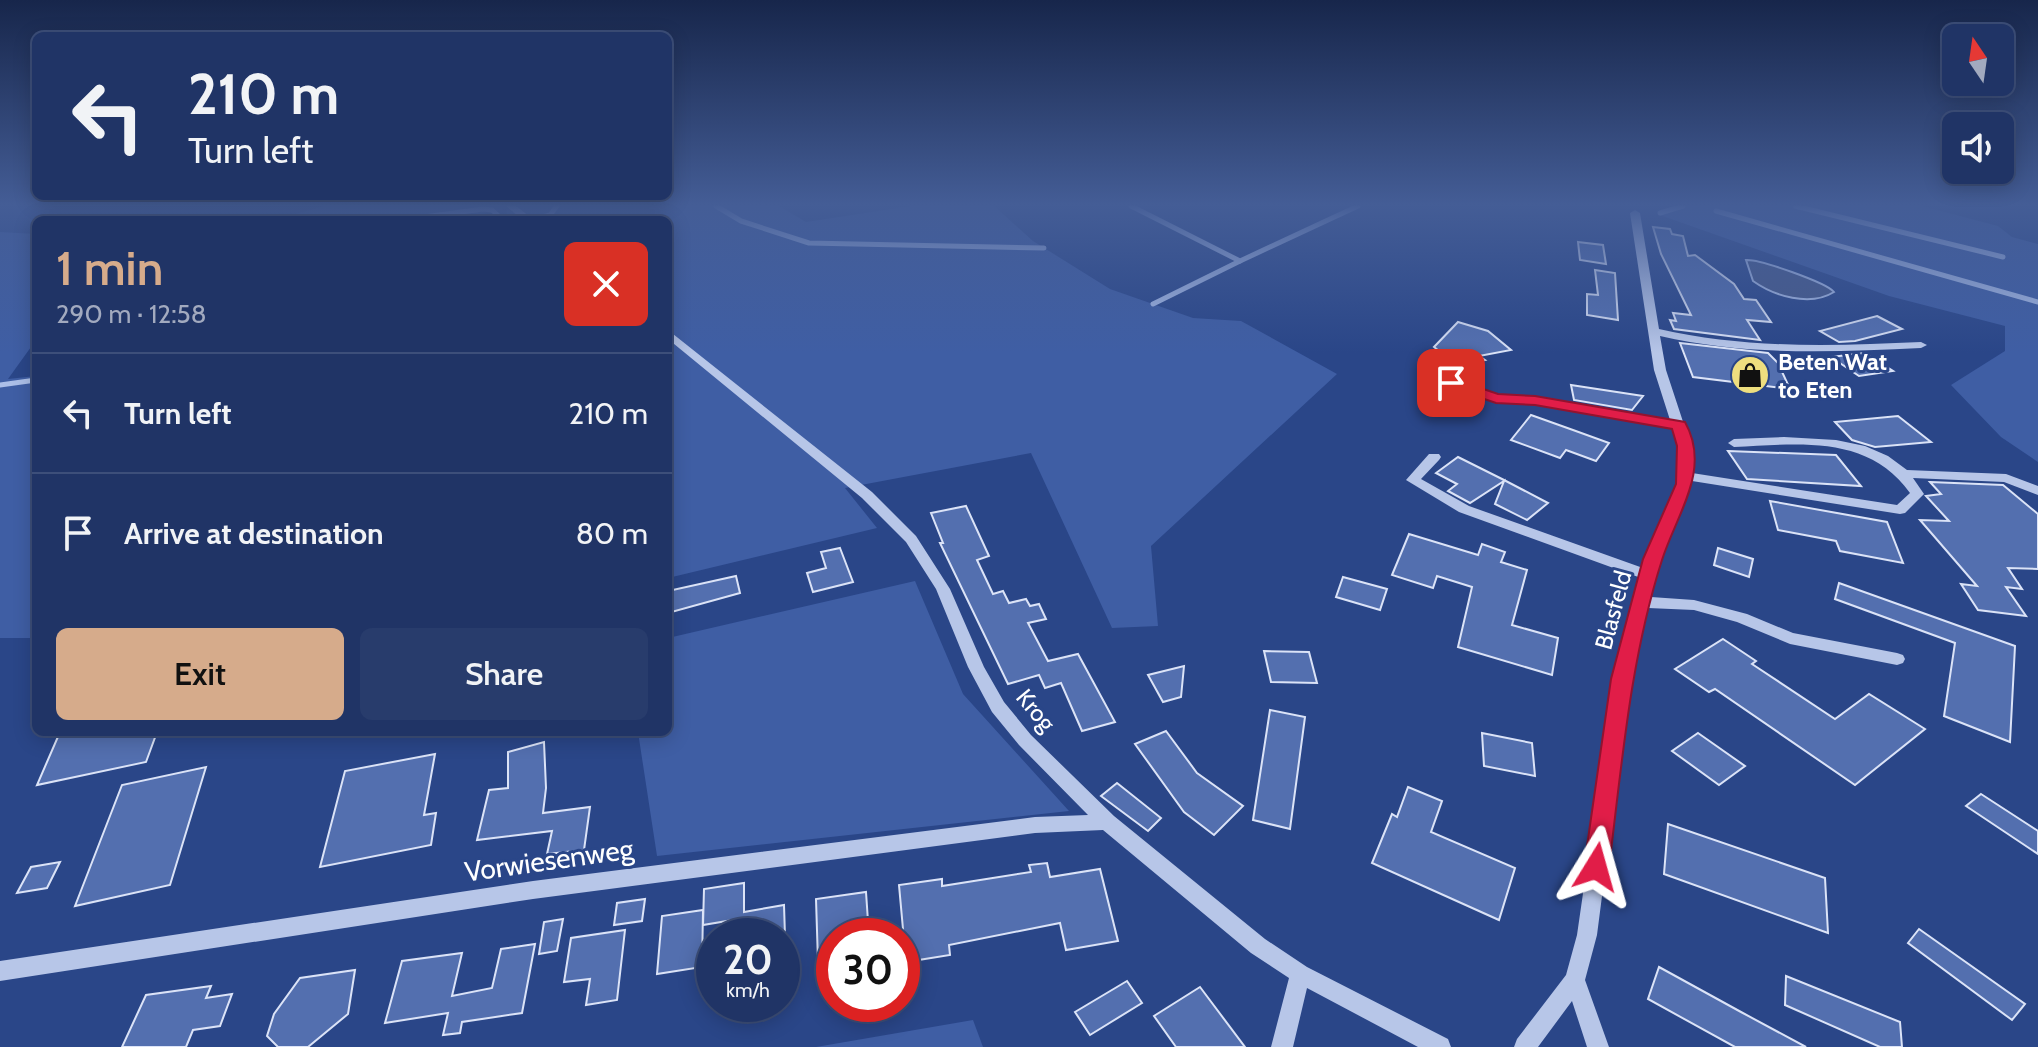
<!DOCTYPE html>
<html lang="en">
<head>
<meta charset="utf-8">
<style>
  body { margin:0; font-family:Cabin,sans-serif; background:#283c6c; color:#f1f3f6; height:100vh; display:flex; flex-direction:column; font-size:30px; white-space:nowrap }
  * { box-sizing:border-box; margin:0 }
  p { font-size:26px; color:#a2aabf }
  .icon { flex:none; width:44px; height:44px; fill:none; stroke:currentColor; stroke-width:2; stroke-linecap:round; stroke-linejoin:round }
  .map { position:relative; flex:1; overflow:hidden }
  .details { position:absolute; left:32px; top:216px; width:640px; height:520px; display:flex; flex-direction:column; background:#203466; border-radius:12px; box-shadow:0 4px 20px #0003,0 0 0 2px #3d4f7a }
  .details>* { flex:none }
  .hud { position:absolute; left:32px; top:32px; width:640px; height:168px; border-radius:12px; box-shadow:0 4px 20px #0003,0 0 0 2px #3d4f7a; background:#203466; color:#f1f3f6; overflow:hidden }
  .needle { width:52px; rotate:347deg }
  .fabs { position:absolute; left:1942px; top:24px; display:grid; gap:16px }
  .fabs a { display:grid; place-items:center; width:72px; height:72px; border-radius:12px; background:#203466; box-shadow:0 4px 20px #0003,0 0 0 2px #3d4f7a; font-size:40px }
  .speed { position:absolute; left:696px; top:918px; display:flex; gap:16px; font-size:40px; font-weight:700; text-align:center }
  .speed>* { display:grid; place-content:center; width:104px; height:104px; border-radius:50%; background:#203466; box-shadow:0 4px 20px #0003,0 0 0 2px #3d4f7a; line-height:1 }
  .speed small { font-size:20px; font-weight:400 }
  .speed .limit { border:12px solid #d22; background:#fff; color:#111 }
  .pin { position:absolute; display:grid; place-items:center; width:68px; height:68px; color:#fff; margin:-34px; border-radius:16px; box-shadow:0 4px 12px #0006 }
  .me { position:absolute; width:88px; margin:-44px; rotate:8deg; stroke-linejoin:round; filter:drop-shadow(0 0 6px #0008) }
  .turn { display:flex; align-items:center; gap:28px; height:168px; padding:0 24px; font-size:36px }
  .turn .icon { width:104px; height:104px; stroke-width:2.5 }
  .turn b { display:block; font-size:56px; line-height:68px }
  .round { display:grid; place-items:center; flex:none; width:84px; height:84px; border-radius:12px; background:#283c6c }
  .overview { display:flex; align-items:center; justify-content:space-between; height:136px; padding:0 24px }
  h1 { font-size:48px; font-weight:600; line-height:60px; color:#d6ab8b }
  .action { display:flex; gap:16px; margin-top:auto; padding:16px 24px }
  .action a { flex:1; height:92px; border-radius:12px; background:#d6ab8b; color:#111; font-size:32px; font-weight:600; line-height:92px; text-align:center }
  .action a+a { background:#283c6c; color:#f1f3f6 }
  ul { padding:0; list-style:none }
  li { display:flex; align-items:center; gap:24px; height:120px; padding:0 24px; border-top:2px solid #3d4f7a }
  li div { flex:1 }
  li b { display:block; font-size:30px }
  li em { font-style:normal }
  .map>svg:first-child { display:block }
  .green { fill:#3f5ea4 }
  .water { fill:#465989; stroke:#acbfe8; stroke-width:2 }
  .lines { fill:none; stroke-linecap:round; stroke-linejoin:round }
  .stream { stroke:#acbfe8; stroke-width:5 }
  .building { fill:#536faf; stroke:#dbe3f7; stroke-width:2 }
  .minor { fill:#b7c6e8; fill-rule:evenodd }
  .route { fill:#e11d48; stroke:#92132f; stroke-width:2 }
  .labels { text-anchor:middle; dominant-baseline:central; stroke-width:6; stroke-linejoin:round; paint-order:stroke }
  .poi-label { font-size:24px; font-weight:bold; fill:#fff; stroke:#2a4688; text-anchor:start }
  .street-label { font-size:24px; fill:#fff; stroke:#2a4688 }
  .near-street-label { font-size:28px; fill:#fff; stroke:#2a4688 }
</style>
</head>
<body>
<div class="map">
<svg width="2038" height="1047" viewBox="0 0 2038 1047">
  <rect width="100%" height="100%" fill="#2a4688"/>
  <g class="green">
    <polygon points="324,206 779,206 806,222 911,206 994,206 1033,241 1110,289 1193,318 1241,321 1337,374 1151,546 1158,626 1112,628 1031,453 845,488 877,528 668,578 668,220 508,220 506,209 450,220 274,220"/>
    <polygon points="1679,206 1922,206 1998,226 2012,237 2038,244 2038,462 2001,437 1951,385 2005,351 2005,326 1889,296 1657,214"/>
    <polygon points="0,232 36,234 36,340 8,379 36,376 36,638 0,638"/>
    <polygon points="915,581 963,694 1069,811 657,856 638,732 668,732 668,638"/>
    <polygon points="973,1020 983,1047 816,1047"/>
  </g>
  <path class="water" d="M1746,260C1760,259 1827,283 1834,292C1810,307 1774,296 1753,281Z"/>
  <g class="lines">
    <g class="stream">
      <polyline points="716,206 741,221 809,243 1044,248"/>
      <polyline points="1131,206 1240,261 1358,206"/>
      <polyline points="1795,206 2003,257"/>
      <polyline points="1716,211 2038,302"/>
      <polyline points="1660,213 1683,206"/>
      <polyline points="402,220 483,209 492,210 503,220"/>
      <polyline points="532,220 550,215 557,206"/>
      <polyline points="1153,304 1240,261"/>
      <polyline points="0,385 36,380"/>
    </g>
  </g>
  <g class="building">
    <polygon points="1653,227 1670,229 1672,234 1683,236 1688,256 1695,255 1734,284 1744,299 1756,300 1771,322 1747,320 1760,340 1674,329 1670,320 1676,321 1673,313 1691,315 1661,254"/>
    <polygon points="1578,242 1603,245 1606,264 1580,260"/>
    <polygon points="1595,270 1615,273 1618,320 1587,315 1587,294 1598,295"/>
    <polygon points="1877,316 1902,329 1855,341 1839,342 1820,331"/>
    <polygon points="1458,322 1488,331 1511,350 1479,356 1485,360 1458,366 1434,347"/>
    <polygon points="1680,343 1768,353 1778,363 1790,389 1693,377"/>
    <polygon points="1865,353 1893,371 1859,376 1831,357"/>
    <polygon points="1571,385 1643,396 1632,410 1574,400"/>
    <polygon points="1531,415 1573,430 1609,443 1596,461 1566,450 1560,458 1511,440"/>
    <polygon points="1898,416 1931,442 1875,447 1852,440 1835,422"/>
    <polygon points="1728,451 1836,455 1861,486 1747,479"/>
    <polygon points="1458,457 1504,480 1548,503 1527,520 1495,504 1504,481 1470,503 1448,491 1457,484 1436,473"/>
    <polygon points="1930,482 2003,485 2038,514 2038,569 2008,568 2022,589 2006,587 2026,616 1978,610 1961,584 1977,586 1920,520 1949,521 1926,496 1941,494"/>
    <polygon points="1770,501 1887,522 1903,563 1840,551 1836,541 1778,530"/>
    <polygon points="966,506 989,556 977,560 993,594 1003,591 1009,603 1026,599 1030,606 1039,604 1046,619 1028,623 1048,661 1078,654 1115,722 1082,731 1061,683 1045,688 1039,675 1008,684 940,543 943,543 931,513"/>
    <polygon points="1409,534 1478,555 1482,544 1505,552 1501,562 1527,570 1512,625 1558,638 1552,675 1458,647 1472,587 1437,576 1433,588 1392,575"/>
    <polygon points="840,548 853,582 813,592 807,573 826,568 821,552"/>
    <polygon points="1718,548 1753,559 1749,577 1714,565"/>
    <polygon points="736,576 740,593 668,613 668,591"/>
    <polygon points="1343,577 1387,589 1380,610 1336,597"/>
    <polygon points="1839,583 2015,646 2010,742 1944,716 1955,643 1835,599"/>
    <polygon points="1723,639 1756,661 1752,664 1835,719 1869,694 1925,729 1855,785 1715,689 1709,692 1675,669"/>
    <polygon points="1264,651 1309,652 1317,683 1271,682"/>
    <polygon points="1184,666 1181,697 1163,702 1148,675"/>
    <polygon points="1270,710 1305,717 1290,829 1253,820"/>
    <polygon points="1166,731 1197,773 1243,806 1214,835 1184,812 1135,744"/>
    <polygon points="60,732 157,732 146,762 37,785"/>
    <polygon points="1482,733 1532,743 1535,776 1484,766"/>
    <polygon points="1698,733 1745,766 1719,785 1672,751"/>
    <polygon points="544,742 546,788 543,813 590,807 584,850 547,854 552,831 477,840 489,790 508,788 508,752"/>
    <polygon points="435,754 424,815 436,813 431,845 320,867 345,771"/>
    <polygon points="206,767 170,885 75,906 122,785"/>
    <polygon points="1117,783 1161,818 1148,831 1101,796"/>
    <polygon points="1408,787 1442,801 1431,832 1515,868 1499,920 1372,863 1392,814 1397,817"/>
    <polygon points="1981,794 2038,831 2038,854 1966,806"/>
    <polygon points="1668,824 1825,878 1828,933 1664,874"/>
    <polygon points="60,862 47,888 17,893 31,867"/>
    <polygon points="1047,863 1050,877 1100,869 1118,941 1066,950 1060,923 949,945 950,955 906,962 899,885 942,879 942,886 1031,872 1029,865"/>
    <polygon points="744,883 744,912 784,905 785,936 739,936 739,919 703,925 704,889"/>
    <polygon points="866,892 869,936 834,936 834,960 818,962 816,899"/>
    <polygon points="645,899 642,921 614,925 617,903"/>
    <polygon points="703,910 702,967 657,974 662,916"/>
    <polygon points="563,919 557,951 539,954 544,922"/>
    <polygon points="1919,929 2025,1004 2012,1020 1908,943"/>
    <polygon points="625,930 617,1000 586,1005 590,979 564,982 571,938"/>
    <polygon points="535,944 522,1013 462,1022 460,1033 443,1035 448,1013 385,1023 402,961 462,953 452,996 492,988 501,949"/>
    <polygon points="1659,967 1741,1012 1806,1047 1735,1047 1648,999"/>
    <polygon points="355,970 348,1014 308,1047 278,1047 267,1036 274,1014 300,978"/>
    <polygon points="1786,976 1900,1022 1902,1047 1880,1047 1785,1005"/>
    <polygon points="1127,981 1142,1003 1090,1035 1075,1012"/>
    <polygon points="211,986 206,998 232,994 220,1026 193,1030 186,1047 122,1047 146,995"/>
    <polygon points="1200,987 1245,1047 1176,1047 1154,1016"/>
  </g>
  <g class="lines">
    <g class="minor">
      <polygon points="506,206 516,206 534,220 523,220"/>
      <path d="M1635,210L1640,213L1659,329C1746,349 1833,346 1921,342L1927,345L1921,348C1833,352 1746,356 1660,336L1666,370L1691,446L1692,473L1897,505L1910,493C1868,434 1799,444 1734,447L1728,443L1734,439L1784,437L1836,440L1865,446L1888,456L1907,470L2006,474L2038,486V495L2004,482L1913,478L1924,494L1905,513L1900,514L1692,481L1657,573L1658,576L1655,580L1651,597L1694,600L1747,614L1793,633L1897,653L1903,655L1905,659L1903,663L1897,665L1790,644L1737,622L1694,610L1648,608L1630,679L1597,935L1585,980L1609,1047H1587L1572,1001L1538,1047H1514L1517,1039L1566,975L1577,935L1614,679L1641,578L1459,512L1406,480L1429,454H1439L1441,457L1439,460L1421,479L1469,506L1643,568L1678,484L1679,446L1673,428L1535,404L1496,403L1445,383L1451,379L1497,395L1535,396L1670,420L1654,370L1630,213Z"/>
      <polygon points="668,330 872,492 916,536 950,589 984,667 1004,702 1031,735 1114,816 1265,939 1307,967 1448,1039 1451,1047 1418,1047 1307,988 1293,1047 1271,1047 1289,978 1251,953 1103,830 1035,833 533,899 0,981 0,961 533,881 1035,817 1088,815 1019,745 992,712 968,667 936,589 906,542 862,498 668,339"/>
    </g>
  </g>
  <linearGradient id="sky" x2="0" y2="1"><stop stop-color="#17264b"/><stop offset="0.58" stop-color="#445d96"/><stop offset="1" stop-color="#445d96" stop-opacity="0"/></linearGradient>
  <rect width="2038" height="353" fill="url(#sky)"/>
  <path class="route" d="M1451,378L1498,394L1535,396L1685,422C1712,470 1676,515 1662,560C1630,660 1622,764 1609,867L1605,875L1596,878L1587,875L1584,867L1611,679L1643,559L1676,484L1677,446L1672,429L1535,405L1496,403L1446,386V379Z"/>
  <defs>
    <g id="shop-disc" transform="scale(2)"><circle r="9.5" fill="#eede7f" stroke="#2a4688"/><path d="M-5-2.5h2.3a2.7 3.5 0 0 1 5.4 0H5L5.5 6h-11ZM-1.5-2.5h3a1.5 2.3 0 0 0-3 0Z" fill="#111"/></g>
  </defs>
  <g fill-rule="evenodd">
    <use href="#shop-disc" x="1750" y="375"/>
  </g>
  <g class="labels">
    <g class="poi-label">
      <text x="1778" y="361">Beten Wat<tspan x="1778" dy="28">to Eten</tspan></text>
    </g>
    <g class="street-label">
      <text transform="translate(1613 610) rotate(-75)">Blasfeld</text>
      <text transform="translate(1036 710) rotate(50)">Krog</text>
    </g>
    <g class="near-street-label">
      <text transform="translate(549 860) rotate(-8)">Vorwiesenweg</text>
    </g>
  </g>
</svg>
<div class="fabs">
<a><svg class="needle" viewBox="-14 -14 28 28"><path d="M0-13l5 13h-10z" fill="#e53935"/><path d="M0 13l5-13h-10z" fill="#a2aabf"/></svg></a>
<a><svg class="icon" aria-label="sound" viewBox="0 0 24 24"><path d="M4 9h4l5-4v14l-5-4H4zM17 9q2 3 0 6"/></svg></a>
</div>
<div class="speed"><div>20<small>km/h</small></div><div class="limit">30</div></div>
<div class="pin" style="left:1451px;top:383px;background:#d93025"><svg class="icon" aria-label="arrive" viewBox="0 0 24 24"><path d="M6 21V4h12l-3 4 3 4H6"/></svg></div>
<svg class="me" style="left:1596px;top:867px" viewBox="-20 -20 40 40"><path d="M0-17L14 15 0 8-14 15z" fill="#e11d48" stroke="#fff" stroke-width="4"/></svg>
<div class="hud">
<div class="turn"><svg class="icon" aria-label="left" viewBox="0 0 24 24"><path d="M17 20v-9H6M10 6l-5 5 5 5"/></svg><div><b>210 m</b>Turn left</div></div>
</div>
<section class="details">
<div class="overview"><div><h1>1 min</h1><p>290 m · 12:58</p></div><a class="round" style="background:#d93025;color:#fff"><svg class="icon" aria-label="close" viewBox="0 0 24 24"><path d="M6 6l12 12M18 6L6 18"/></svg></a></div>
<ul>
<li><svg class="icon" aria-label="left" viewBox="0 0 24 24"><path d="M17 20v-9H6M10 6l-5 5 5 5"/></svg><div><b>Turn left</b></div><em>210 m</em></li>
<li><svg class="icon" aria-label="arrive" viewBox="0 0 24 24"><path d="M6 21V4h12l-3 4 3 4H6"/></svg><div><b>Arrive at destination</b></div><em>80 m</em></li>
</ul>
<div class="action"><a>Exit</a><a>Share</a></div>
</section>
</div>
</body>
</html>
